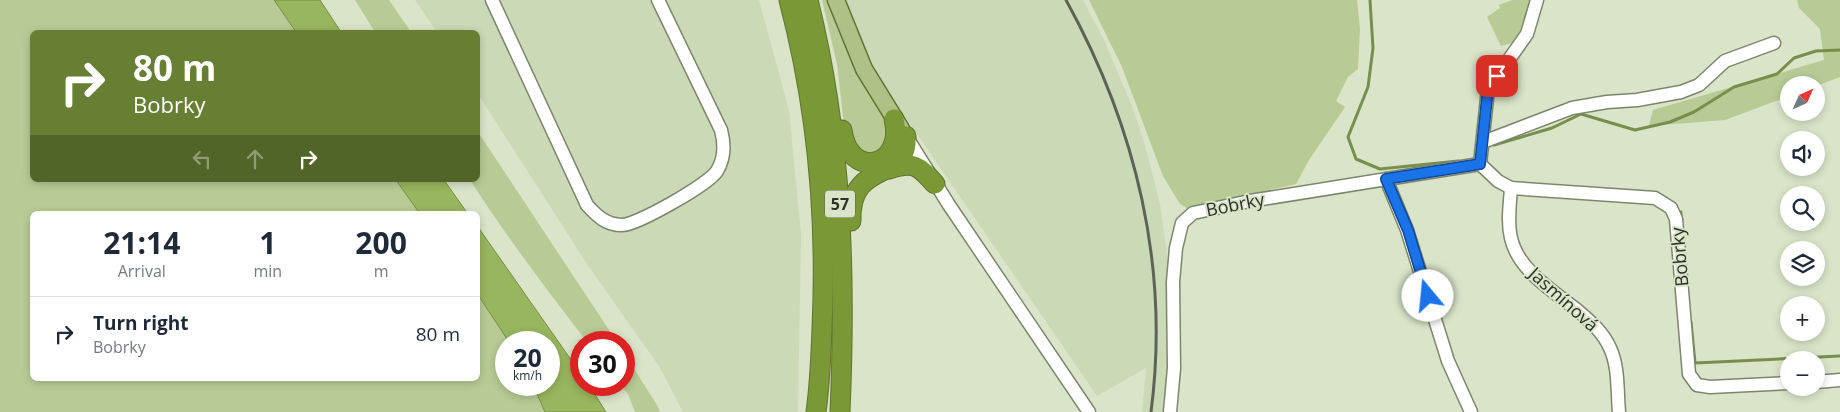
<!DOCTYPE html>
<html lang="en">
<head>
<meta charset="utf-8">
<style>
  body { margin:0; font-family:"Open Sans",sans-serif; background:#f6f6f7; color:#1f2937; height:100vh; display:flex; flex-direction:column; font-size:19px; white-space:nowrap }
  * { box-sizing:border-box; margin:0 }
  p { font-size:16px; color:#747a83 }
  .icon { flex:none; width:28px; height:28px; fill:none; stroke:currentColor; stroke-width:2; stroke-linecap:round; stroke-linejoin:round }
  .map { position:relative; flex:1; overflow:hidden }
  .side { position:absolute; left:30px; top:211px; width:450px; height:170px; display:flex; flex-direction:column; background:#fff; border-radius:8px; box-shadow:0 2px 8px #0003 }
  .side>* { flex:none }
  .top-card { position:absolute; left:30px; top:30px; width:450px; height:152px; border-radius:8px; box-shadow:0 2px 8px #0003; background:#677f32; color:#fff; overflow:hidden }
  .needle { width:32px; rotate:45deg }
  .controls { position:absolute; left:1780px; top:76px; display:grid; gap:10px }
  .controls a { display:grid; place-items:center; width:45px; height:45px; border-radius:50%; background:#fff; box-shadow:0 2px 8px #0003; font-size:25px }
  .speed { position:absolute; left:495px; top:331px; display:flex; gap:10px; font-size:25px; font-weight:700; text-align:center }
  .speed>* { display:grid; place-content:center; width:65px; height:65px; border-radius:50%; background:#fff; box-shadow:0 2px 8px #0003; line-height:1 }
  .speed small { font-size:12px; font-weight:400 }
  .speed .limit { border:8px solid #d22; background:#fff; color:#111 }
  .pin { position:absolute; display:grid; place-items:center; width:42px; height:42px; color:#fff; margin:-21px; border-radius:10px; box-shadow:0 2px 8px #0006 }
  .me { position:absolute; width:55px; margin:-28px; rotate:343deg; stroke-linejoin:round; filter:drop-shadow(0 0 4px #0008) }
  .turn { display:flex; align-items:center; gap:18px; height:105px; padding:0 20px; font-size:22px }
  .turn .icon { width:65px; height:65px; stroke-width:2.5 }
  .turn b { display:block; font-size:35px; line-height:42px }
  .lanes { display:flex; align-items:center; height:48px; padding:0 20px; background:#0003; justify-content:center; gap:25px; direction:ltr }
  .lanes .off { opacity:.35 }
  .eta { display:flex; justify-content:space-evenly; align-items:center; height:85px; text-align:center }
  .eta b { font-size:30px; font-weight:700; line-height:35px }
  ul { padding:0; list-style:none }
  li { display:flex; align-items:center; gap:15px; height:75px; padding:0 20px; border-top:1px solid #e0e1e3 }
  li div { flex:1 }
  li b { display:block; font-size:19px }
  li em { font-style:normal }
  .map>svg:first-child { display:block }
  .built { fill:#cbd9b6 }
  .green { fill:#b8cb95 }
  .water { fill:#98b65d; stroke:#788e4c }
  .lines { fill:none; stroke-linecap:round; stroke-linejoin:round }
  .stream { stroke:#788e4c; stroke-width:3 }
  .minor-casing { stroke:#7d866d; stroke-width:15 }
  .major-casing { stroke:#5f7430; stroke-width:19 }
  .highway-casing { stroke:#5f7430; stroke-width:21 }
  .minor { stroke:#fff; stroke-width:12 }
  .major { stroke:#afc186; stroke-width:16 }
  .highway { stroke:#7a9835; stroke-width:19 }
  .rail { stroke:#5d6354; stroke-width:3 }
  .route-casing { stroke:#114b97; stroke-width:12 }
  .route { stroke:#1a73e8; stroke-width:9 }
  .labels { text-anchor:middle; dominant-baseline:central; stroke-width:4; stroke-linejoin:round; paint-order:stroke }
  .shield { fill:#d9e4c8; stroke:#606657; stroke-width:1 }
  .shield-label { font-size:16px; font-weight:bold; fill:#2c3026 }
  .street-label { font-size:18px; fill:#2c3026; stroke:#d9e4c8 }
</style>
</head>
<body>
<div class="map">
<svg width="1840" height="412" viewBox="0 0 1840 412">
  <rect width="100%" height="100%" fill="#d9e4c8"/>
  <g class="built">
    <polygon points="415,0 759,0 789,110 801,234 798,412 683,412 659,366 587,264 478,94 478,32 437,32"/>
    <polygon points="846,0 1083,0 1104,40 1132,106 1144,142 1160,204 1169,269 1167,412 1142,412 1146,368 1097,396 873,70"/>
  </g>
  <g class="green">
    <polygon points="0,0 275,0 297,32 32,32 32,180 396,180 420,214 32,214 32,379 478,379 478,295 509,342 506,342 506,385 533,385 545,412 0,412"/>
    <polygon points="355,0 389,0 411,32 375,32"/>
    <polygon points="822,0 827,0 854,66 890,125 887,149 867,156 845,133 837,64"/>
    <polygon points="1089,0 1357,0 1360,29 1358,69 1348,77 1336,101 1345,107 1309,160 1296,184 1189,209 1180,204 1163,176 1122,67"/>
    <polygon points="1512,0 1532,0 1518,41 1501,46 1487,17 1500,8 1499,5"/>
    <polygon points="1797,0 1840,0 1840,77 1816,86 1789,85 1789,96 1725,120 1649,126 1653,110 1824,60 1820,29 1799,8"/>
    <path d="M478,132L617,342H587C547,290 506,236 470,180H478Z"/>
    <polygon points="624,353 657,405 660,412 635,412 628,394 620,385 624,385"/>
  </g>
  <g class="water">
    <polygon points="274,0 320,0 341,32 296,32"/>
    <polygon points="396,180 444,180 468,214 420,214"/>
    <polygon points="478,227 581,374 581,385 589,385 606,412 545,412 533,385 549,385 549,342 509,342 478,295"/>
  </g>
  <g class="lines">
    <g class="stream">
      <polyline points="1370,0 1373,48 1368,87 1348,137 1356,159 1380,169 1458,161"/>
      <polyline points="1494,145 1552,128 1581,114 1635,130 1670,122 1694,112 1734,87 1777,74 1794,58 1816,51 1840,50"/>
      <polyline points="1681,212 1681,219"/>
      <polyline points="1691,322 1695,363 1840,356"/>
    </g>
    <g class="minor-casing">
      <g id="minor">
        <path d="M492,0L587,205C597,216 606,225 622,225C637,225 709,184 717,171C725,158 725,145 721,130L658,0"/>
        <polyline points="906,136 949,205 1089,412"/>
        <polyline points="1483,142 1572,108 1607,102 1637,100 1681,92 1699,85 1725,61 1774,43"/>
        <polyline points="1480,164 1488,89 1527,34 1537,0"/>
        <polyline points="1386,179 1407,230 1448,361 1471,412"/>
        <path d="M1511,188C1510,204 1507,221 1511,238C1518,270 1553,291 1577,310C1590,321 1603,332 1610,348C1619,367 1617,391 1619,412"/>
        <polyline points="1816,382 1840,380"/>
        <polyline points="1170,412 1174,368 1173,282 1176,248 1182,223 1193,213 1250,201 1480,164 1498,181 1511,188 1655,198 1671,208 1676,219 1689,374 1697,385 1710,387 1789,383"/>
      </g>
    </g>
    <g class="major-casing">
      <polyline id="major" points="836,0 864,69 901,129"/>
    </g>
    <g class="highway-casing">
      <g id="highway">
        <path d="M789,0C817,106 827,219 822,328C821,356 820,384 816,412"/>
        <path d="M808,0C842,136 846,273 840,412"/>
        <path d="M842,130C849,182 906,167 894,119"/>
        <path d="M889,169C914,161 918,165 935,184"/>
        <path d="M851,221C849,157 910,184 906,136"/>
      </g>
    </g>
    <use href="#minor" class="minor"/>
    <use href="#major" class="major"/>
    <use href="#highway" class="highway"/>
    <path class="rail" d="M1066,0C1136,127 1170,267 1151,412"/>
  </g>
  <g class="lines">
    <g class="route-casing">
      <polyline id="route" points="1428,296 1408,230 1386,179 1480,164 1488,89 1497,76"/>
    </g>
    <use href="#route" class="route"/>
  </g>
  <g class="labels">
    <rect class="shield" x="825" y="190.5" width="30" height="27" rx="4"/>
    <g class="shield-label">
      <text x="840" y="204">57</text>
    </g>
    <g class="street-label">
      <text transform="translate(1235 204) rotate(-11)">Bobrky</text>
      <text transform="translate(1679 257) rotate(-95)">Bobrky</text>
      <text transform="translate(1564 299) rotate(42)">Jasmínová</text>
    </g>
  </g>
</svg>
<div class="controls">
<a><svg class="needle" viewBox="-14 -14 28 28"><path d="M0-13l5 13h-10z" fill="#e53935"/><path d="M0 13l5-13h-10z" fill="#747a83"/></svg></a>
<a><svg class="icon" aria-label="sound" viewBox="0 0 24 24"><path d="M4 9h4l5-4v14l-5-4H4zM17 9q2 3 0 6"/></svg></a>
<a><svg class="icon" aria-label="search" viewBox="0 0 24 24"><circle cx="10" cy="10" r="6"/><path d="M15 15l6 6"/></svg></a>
<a><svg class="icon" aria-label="layers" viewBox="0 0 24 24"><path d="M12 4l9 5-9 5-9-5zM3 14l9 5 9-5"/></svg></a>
<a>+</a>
<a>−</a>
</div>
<div class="speed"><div>20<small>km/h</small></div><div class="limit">30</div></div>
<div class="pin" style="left:1497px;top:76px;background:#d93025"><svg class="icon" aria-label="arrive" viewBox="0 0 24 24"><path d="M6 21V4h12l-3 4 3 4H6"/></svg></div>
<svg class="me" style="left:1428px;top:296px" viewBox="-20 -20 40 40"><circle r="19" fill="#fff"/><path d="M0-13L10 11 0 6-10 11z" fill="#1a73e8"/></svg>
<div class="top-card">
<div class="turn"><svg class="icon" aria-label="right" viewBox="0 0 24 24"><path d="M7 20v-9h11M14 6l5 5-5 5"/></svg><div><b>80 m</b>Bobrky</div></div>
<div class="lanes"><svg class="icon off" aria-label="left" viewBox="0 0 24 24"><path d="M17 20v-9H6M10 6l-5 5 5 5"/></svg><svg class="icon off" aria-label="ahead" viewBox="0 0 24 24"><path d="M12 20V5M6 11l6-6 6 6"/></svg><svg class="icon" aria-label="right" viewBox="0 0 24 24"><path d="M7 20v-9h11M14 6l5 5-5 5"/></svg></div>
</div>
<section class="side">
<div class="eta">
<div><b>21:14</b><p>Arrival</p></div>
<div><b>1</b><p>min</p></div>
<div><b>200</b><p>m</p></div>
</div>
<ul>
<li><svg class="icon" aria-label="right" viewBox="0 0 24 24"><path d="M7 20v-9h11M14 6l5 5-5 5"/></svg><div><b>Turn right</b><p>Bobrky</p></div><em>80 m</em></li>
</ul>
</section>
</div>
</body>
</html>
